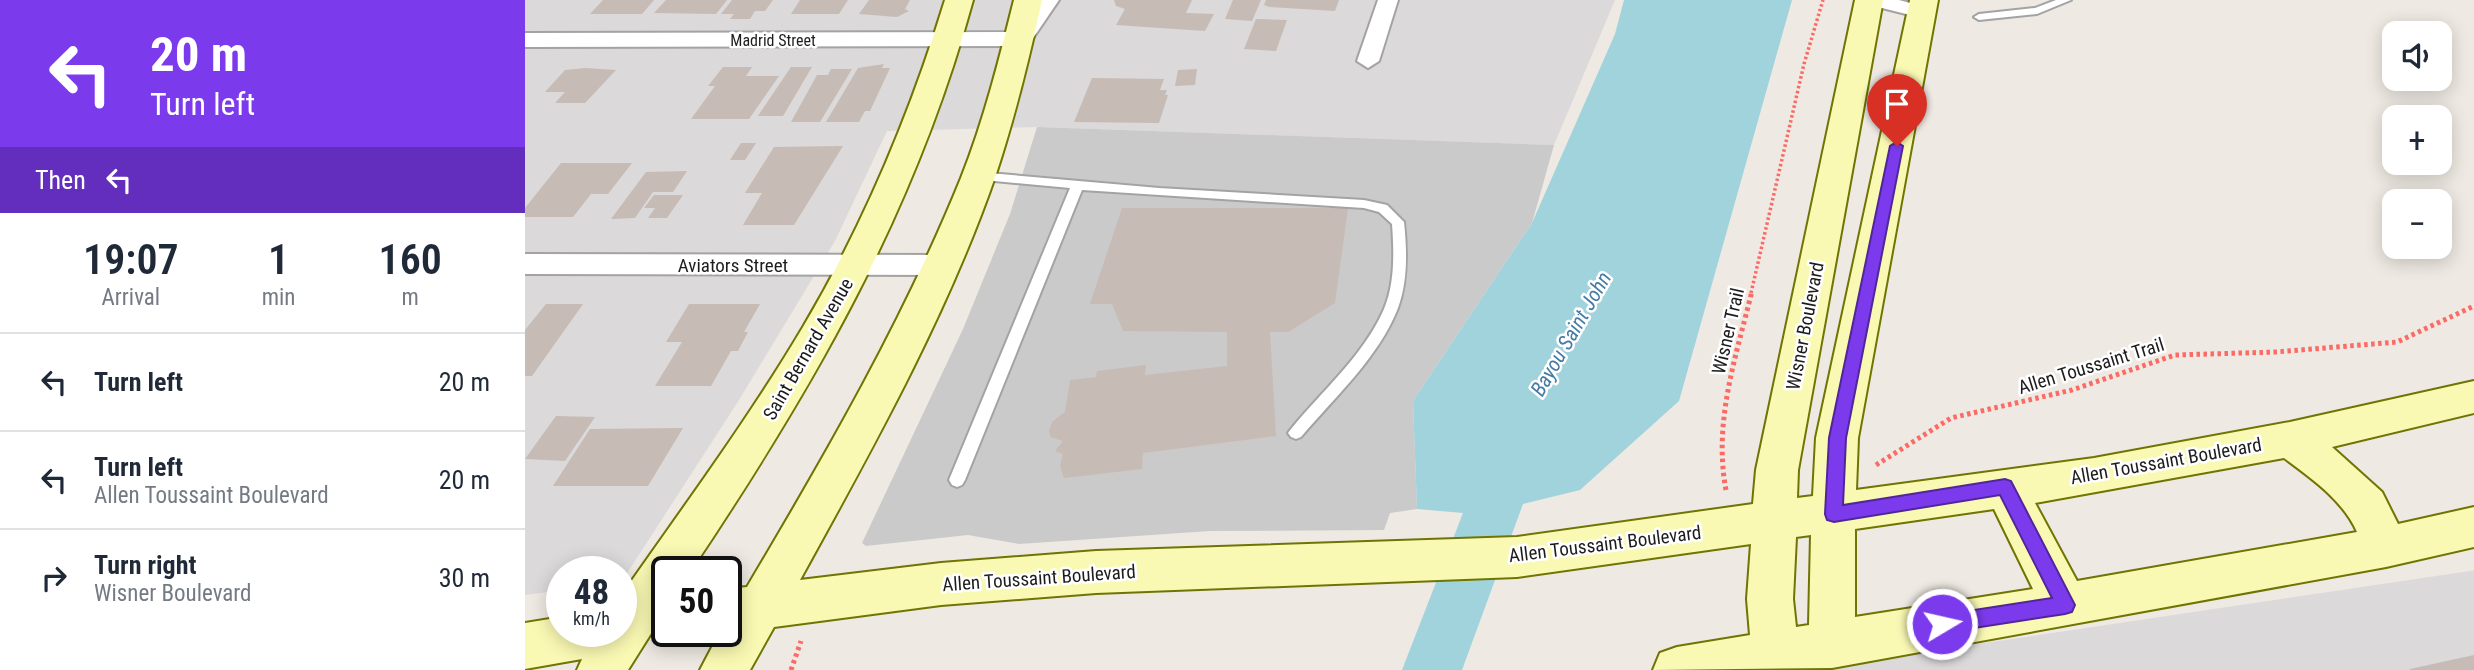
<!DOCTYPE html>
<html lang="en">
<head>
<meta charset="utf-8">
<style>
  body { margin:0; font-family:"Roboto Condensed",sans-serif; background:#f6f6f7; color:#1f2937; height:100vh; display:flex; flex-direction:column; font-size:26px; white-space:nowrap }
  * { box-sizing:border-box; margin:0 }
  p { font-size:23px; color:#747a83 }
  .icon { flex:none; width:38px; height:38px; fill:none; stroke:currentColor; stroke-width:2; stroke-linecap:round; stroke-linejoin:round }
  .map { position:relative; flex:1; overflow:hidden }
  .sheet { display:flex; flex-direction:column; background:#fff; width:525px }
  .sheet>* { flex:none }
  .top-card { background:#7c3aed; color:#fff; overflow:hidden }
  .buttons { position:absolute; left:1857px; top:21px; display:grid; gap:14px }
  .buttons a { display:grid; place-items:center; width:70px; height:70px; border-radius:14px; background:#fff; box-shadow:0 4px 18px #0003; font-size:35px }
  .speed { position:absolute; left:21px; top:556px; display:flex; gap:14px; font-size:35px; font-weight:700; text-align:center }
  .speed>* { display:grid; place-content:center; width:91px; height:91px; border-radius:50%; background:#fff; box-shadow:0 4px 18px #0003; line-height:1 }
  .speed small { font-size:18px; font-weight:400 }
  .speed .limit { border:4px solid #111; border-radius:10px; background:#fff; color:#111 }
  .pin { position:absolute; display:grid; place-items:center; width:60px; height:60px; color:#fff; margin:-72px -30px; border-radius:50% 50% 50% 0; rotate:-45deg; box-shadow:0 0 7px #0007 }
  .pin .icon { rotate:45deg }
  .me { position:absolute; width:77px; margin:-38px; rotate:81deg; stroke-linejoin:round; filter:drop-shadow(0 0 5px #0008) }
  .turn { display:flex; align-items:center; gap:24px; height:147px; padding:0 35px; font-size:32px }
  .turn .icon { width:91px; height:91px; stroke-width:2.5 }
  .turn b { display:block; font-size:49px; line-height:60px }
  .then { display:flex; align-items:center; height:66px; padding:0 35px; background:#0003; gap:14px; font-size:26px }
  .eta { display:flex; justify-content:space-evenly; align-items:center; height:119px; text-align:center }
  .eta b { font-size:42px; font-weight:600; line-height:49px }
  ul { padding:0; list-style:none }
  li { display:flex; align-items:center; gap:21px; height:98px; padding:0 35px; border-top:2px solid #e0e1e3 }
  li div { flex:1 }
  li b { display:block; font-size:26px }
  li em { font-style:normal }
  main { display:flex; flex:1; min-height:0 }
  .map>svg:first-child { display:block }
  .residential { fill:#dbd9d9 }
  .religious { fill:#cacaca }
  .water { fill:#a1d3dd }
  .building { fill:#c6bbb5 }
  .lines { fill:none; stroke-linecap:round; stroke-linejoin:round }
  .lane-casing { stroke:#a3a3a3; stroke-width:4 }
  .street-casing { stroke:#a3a3a3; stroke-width:4 }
  .secondary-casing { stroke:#6f7403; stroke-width:4 }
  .path-far1 { stroke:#fc6a65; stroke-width:3.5; stroke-dasharray:2.5 2.5; stroke-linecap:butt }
  .path { stroke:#fc6a65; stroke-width:5; stroke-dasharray:3.5 3.5; stroke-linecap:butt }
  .lane { fill:#fff; fill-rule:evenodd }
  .street { fill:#fff; fill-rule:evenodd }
  .secondary { fill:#faf9b3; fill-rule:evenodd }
  .route { fill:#7c3aed; stroke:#51269a; stroke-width:2 }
  .labels { text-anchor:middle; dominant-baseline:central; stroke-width:5; stroke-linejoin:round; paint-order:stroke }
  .far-street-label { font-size:16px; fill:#1c1c1c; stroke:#fff }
  .street-label { font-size:19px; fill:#1c1c1c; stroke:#fff }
  .water-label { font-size:21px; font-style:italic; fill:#457ba5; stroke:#fff }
</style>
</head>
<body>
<main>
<section class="sheet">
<div class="top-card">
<div class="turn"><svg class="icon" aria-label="left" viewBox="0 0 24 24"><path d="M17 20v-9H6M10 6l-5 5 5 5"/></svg><div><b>20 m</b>Turn left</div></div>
<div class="then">Then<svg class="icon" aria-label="left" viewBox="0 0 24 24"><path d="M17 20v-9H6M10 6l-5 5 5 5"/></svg></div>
</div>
<div class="eta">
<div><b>19:07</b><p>Arrival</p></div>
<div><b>1</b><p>min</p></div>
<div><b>160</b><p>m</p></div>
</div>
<ul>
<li><svg class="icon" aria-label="left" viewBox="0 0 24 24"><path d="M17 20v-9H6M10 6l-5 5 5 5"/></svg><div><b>Turn left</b></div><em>20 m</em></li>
<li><svg class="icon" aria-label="left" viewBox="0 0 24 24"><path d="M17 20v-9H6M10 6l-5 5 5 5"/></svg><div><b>Turn left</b><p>Allen Toussaint Boulevard</p></div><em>20 m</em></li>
<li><svg class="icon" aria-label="right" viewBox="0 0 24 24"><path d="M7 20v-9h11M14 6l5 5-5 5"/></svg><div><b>Turn right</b><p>Wisner Boulevard</p></div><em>30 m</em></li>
</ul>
</section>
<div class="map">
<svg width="1949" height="670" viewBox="0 0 1949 670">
  <rect width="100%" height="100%" fill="#eee9e2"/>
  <g class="residential">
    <polygon points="0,0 1090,0 1029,145 512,127 362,131 310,241 214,400 97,581 96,572 37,572 37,590 0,595"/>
    <polygon points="1949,570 1949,670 1278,670 1945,571"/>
  </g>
  <polygon class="religious" points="512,127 1029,145 1007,223 888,401 892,509 865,513 859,530 685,531 494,544 443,535 341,546 337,543 438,329 485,214"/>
  <polygon class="water" points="1099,0 1267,0 1154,401 1055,490 998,504 937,670 877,670 938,513 892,509 888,401 1007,223 1090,34"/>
  <g class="building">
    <polygon points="78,0 129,0 117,14 65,14"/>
    <polygon points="141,0 202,0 191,14 129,13"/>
    <polygon points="207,0 248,0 240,11 230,11 225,19 205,19 209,14 196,14"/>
    <polygon points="275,0 323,0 314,14 266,14"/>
    <polygon points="344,0 385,0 380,9 384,11 372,17 334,14"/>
    <polygon points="589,0 667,0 661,13 689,14 680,31 591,25 600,9 591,6"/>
    <polygon points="708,0 736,0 727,21 700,19"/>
    <polygon points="741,0 814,0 810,11 744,7 739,5"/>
    <polygon points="731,19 762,20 751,51 719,49"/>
    <polygon points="359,64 357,68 365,68 345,111 340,111 334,122 301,122 333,68"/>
    <polygon points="198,67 227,67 221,76 254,76 224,119 166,119 190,86 183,86"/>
    <polygon points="266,67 287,67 258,116 233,116"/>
    <polygon points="61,68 91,70 60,103 30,103 40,92 20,92 40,70"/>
    <polygon points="306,69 327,69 295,122 266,122 292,75 303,75"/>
    <polygon points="672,69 670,85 650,86 653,70"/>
    <polygon points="567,78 639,79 635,90 642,90 640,95 643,95 634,123 549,122"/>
    <polygon points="216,143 231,143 220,160 205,160"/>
    <polygon points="318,146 269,225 218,225 237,193 220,193 249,147"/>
    <polygon points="36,163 107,163 83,194 66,194 48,217 0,217 0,208"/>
    <polygon points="162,171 148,192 128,192 110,218 86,219 121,172"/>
    <polygon points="129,195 158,195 142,218 123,218 130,208 119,208"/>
    <polygon points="597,208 823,208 810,303 763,332 745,332 751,436 618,453 617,469 539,478 535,466 538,454 530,451 538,441 526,437 524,431 527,422 540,412 545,380 571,377 572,371 621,365 620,375 702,366 702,332 598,331 587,304 565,304"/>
    <polygon points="21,304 58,304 7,376 0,376 0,330"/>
    <polygon points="164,304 235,304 219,332 223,332 213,351 206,351 186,386 130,386 157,342 141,342"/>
    <polygon points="31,416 70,417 40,461 0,459"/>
    <polygon points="158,428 123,486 28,486 65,429"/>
    <polygon points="1949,655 1949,670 1885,670 1885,669"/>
  </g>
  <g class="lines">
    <g class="lane-casing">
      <g id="lane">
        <polygon points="1531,0 1546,0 1512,14 1454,20 1449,17 1454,14 1510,8"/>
        <path d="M452,172L634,188L839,200L862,205L879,222C882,250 883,281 873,308C854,357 810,397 776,437L771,439L766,437L763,433L766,429C797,391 839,355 859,309C870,283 869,252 867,224L854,212L839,208L557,190L440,480L437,485L432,487L427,485L424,480L545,188L448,179L446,176Z"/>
      </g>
    </g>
    <g class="street-casing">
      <g id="street">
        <polygon points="513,0 534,0 504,44 496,46 0,47 0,33 490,32"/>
        <polygon points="853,0 873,0 854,61 843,68 832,61"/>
        <polygon points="1338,0 1374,0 1404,8 1408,12 1397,18 1341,4"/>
        <polygon points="0,254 417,255 426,258 430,265 426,272 417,275 0,274"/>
      </g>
    </g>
    <g class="secondary-casing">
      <g id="secondary">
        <path d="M420,0H448C389,215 288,388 165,572H142V608L103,670H52L57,659L0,669V623L37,617V632H96V596C158,507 223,420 278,327C339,224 385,114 420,0Z"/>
        <path d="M489,0H517C504,59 490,117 471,174C422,316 347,449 275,580L416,563L571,551L992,537L1228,504L1231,470L1330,0H1358L1273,470L1272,498L1288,496L1291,438L1385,0H1413L1333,438L1331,490L1569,458L1765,422L1949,381V413L1807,447L1857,492L1873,524L1949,507V547L1861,567L1307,668L1128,670L1135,653L1152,647L1225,635L1222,599L1226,544L992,577L571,593L416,605L249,627L225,670H175L195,632H201V589L222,587C301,454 378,321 436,178C459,120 474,60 489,0ZM1759,458C1786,478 1818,500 1832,532L1552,581L1510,503ZM1469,509L1508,589L1330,617V529ZM1286,535L1284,625L1271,627L1268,599L1271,537Z"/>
      </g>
    </g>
    <polyline class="path-far1" points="1226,293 1279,64 1298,0"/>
    <g class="path">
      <polyline points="1351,465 1426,418 1547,390 1650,355 1751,352 1872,342 1949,306"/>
      <path d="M1201,490C1188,422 1211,357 1227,291"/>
      <polyline points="193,563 215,564"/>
      <polyline points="266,670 276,641"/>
    </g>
    <use href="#lane" class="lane"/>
    <use href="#street" class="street"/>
    <use href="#secondary" class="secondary"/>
  </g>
  <polygon class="route" points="1372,142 1378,146 1321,438 1318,505 1480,479 1486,481 1550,605 1547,612 1540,614 1417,633 1410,631 1408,624 1410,618 1417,615 1527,598 1475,495 1309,522 1302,520 1300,514 1304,438 1365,146"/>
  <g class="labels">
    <g class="far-street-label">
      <text x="248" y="40">Madrid Street</text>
    </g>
    <g class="street-label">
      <text x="208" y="265">Aviators Street</text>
      <text transform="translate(1280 326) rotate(-79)">Wisner Boulevard</text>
      <text transform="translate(1203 331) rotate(-77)">Wisner Trail</text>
      <text transform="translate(283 349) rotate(-60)">Saint Bernard Avenue</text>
      <text transform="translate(1566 366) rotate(-17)">Allen Toussaint Trail</text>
      <text transform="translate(1641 461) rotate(-10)">Allen Toussaint Boulevard</text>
      <text transform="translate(1080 544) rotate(-7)">Allen Toussaint Boulevard</text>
      <text transform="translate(514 578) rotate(-4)">Allen Toussaint Boulevard</text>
    </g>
    <g class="water-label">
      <text transform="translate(1046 334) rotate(-60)">Bayou Saint John</text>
    </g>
  </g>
</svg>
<div class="buttons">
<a><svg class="icon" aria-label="sound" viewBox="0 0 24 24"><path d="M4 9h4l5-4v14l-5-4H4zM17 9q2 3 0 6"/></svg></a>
<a>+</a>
<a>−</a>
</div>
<div class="speed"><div>48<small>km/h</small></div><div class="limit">50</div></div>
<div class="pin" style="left:1372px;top:146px;background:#d93025"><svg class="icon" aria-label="arrive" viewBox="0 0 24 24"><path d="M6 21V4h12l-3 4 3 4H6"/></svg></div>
<svg class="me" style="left:1417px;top:624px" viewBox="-20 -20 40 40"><circle r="17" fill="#7c3aed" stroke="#fff" stroke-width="3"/><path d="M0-11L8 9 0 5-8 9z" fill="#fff"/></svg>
</div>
</main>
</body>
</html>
